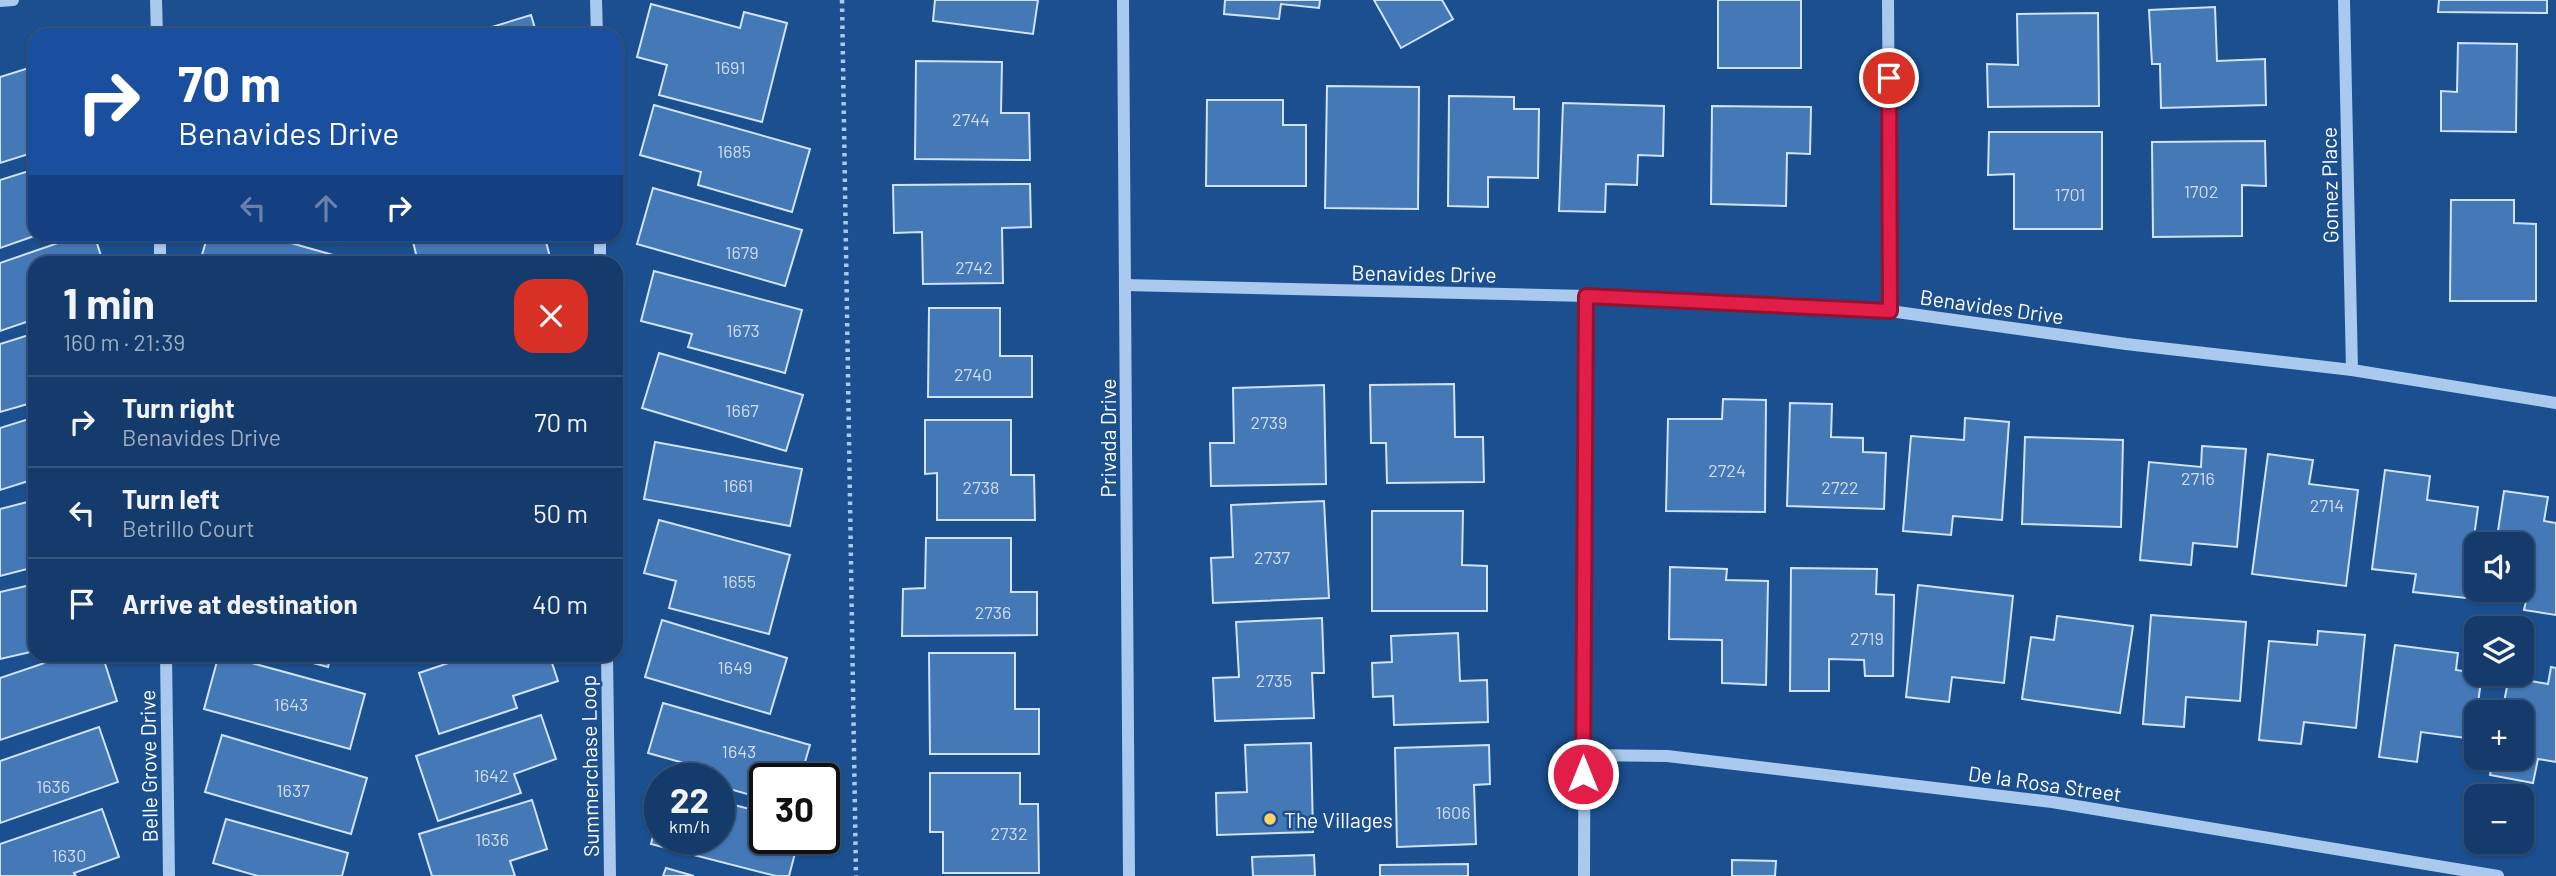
<!DOCTYPE html>
<html lang="en">
<head>
<meta charset="utf-8">
<style>
  body { margin:0; font-family:Barlow,sans-serif; background:#1d4271; color:#f1f3f6; height:100vh; display:flex; flex-direction:column; font-size:26px; white-space:nowrap }
  * { box-sizing:border-box; margin:0 }
  p { font-size:23px; color:#9dadc1 }
  .icon { flex:none; width:38px; height:38px; fill:none; stroke:currentColor; stroke-width:2; stroke-linecap:round; stroke-linejoin:round }
  .map { position:relative; flex:1; overflow:hidden }
  .details { position:absolute; left:28px; top:256px; width:595px; height:406px; display:flex; flex-direction:column; background:#143b6b; border-radius:21px; box-shadow:0 2px 5px #0004,0 0 0 2px #33557e }
  .details>* { flex:none }
  .guide { position:absolute; left:28px; top:28px; width:595px; height:214px; border-radius:21px; box-shadow:0 2px 5px #0004,0 0 0 2px #33557e; background:#1a4fa0; color:#fff; overflow:hidden }
  .buttons { position:absolute; left:2464px; top:532px; display:grid; gap:14px }
  .buttons a { display:grid; place-items:center; width:70px; height:70px; border-radius:14px; background:#143b6b; box-shadow:0 2px 5px #0004,0 0 0 2px #33557e; font-size:35px }
  .speed { position:absolute; left:644px; top:763px; display:flex; gap:14px; font-size:35px; font-weight:700; text-align:center }
  .speed>* { display:grid; place-content:center; width:91px; height:91px; border-radius:50%; background:#143b6b; box-shadow:0 2px 5px #0004,0 0 0 2px #33557e; line-height:1 }
  .speed small { font-size:18px; font-weight:400 }
  .speed .limit { border:4px solid #111; border-radius:10px; background:#fff; color:#111 }
  .pin { position:absolute; display:grid; place-items:center; width:60px; height:60px; color:#fff; margin:-30px; border:4px solid #fff; border-radius:50%; box-shadow:0 2px 7px #0007 }
  .me { position:absolute; width:77px; margin:-38px; rotate:0deg; stroke-linejoin:round; filter:drop-shadow(0 0 5px #0008) }
  .turn { display:flex; align-items:center; gap:24px; height:147px; padding:0 35px; font-size:32px }
  .turn .icon { width:91px; height:91px; stroke-width:2.5 }
  .turn b { display:block; font-size:49px; line-height:60px }
  .lanes { display:flex; align-items:center; height:66px; padding:0 35px; background:#0003; justify-content:center; gap:35px; direction:ltr }
  .lanes .off { opacity:.35 }
  .round { display:grid; place-items:center; flex:none; width:74px; height:74px; border-radius:21px; background:#1d4271 }
  .overview { display:flex; align-items:center; justify-content:space-between; height:119px; padding:0 35px }
  h1 { font-size:42px; font-weight:700; line-height:52px }
  ul { padding:0; list-style:none }
  li { display:flex; align-items:center; gap:21px; height:91px; padding:0 35px; border-top:2px solid #33557e }
  li div { flex:1 }
  li b { display:block; font-size:26px }
  li em { font-style:normal }
  .map>svg:first-child { display:block }
  .building { fill:#4478b7; stroke:#cfe3fa; stroke-width:2 }
  .lines { fill:none; stroke-linecap:round; stroke-linejoin:round }
  .path { stroke:#a9c9ee; stroke-width:4.5; stroke-dasharray:3.5 5; stroke-linecap:butt }
  .minor { stroke:#a9c9ee; stroke-width:12 }
  .route-casing { stroke:#92132f; stroke-width:18 }
  .route { stroke:#e11d48; stroke-width:12 }
  .poi-dot { fill:#ffd166; stroke:#1b4f8f; stroke-width:2.5 }
  .labels { text-anchor:middle; dominant-baseline:central; stroke-width:5; stroke-linejoin:round; paint-order:stroke }
  .number-label { font-size:18px; fill:#d0dded }
  .street-label { font-size:21px; fill:#fff; stroke:#1b4f8f }
  .poi-label { font-size:21px; fill:#fff; stroke:#1b4f8f; text-anchor:start }
</style>
</head>
<body>
<div class="map">
<svg width="2556" height="876" viewBox="0 0 2556 876">
  <rect width="100%" height="100%" fill="#1b4f8f"/>
  <g class="building">
    <polygon points="935,0 1038,0 1033,34 933,21"/>
    <polygon points="1225,0 1320,0 1319,8 1281,4 1279,19 1224,14"/>
    <polygon points="1374,0 1442,0 1453,19 1401,48"/>
    <rect x="1718" y="0" width="83" height="68"/>
    <polygon points="2439,0 2547,0 2547,13 2438,12"/>
    <polygon points="651,4 740,28 744,12 787,23 762,122 659,95 667,65 637,57"/>
    <polygon points="2215,7 2217,61 2265,59 2266,105 2161,108 2160,64 2152,64 2149,10"/>
    <polygon points="2098,13 2099,106 1988,107 1987,64 2018,65 2017,14"/>
    <polygon points="531,15 537,35 466,35"/>
    <polygon points="2458,43 2517,44 2516,132 2441,131 2441,91 2457,92"/>
    <polygon points="916,61 1002,62 1001,113 1029,113 1030,160 915,159"/>
    <polygon points="35,66 35,152 0,163 0,77"/>
    <polygon points="1327,86 1419,87 1418,209 1325,208"/>
    <polygon points="1449,96 1514,97 1514,109 1539,109 1538,178 1488,177 1488,207 1448,206"/>
    <polygon points="1207,100 1283,100 1283,125 1306,125 1306,186 1206,186"/>
    <polygon points="1563,103 1664,106 1663,156 1638,155 1637,185 1606,184 1605,212 1559,211"/>
    <polygon points="654,105 810,149 792,212 698,185 701,172 640,155"/>
    <polygon points="1712,106 1811,107 1810,154 1787,153 1786,206 1711,204"/>
    <polygon points="1989,132 2102,132 2102,229 2014,229 2014,174 1988,175"/>
    <polygon points="2265,141 2266,186 2242,185 2242,236 2153,237 2152,142"/>
    <polygon points="35,169 35,234 40,234 0,248 0,180"/>
    <polygon points="1030,184 1031,227 1002,228 1003,283 923,284 922,232 894,233 893,185"/>
    <polygon points="653,188 802,230 785,286 637,244"/>
    <polygon points="2451,200 2514,200 2514,223 2536,224 2536,301 2450,301"/>
    <polygon points="84,234 94,234 103,262 35,262 35,319 0,331 0,263"/>
    <polygon points="208,234 259,234 358,262 200,262"/>
    <polygon points="309,234 341,234 338,243"/>
    <polygon points="411,234 544,234 551,261 418,262"/>
    <polygon points="654,271 802,310 785,373 688,347 692,334 641,321"/>
    <polygon points="929,308 1000,308 1000,356 1032,356 1032,397 928,397"/>
    <polygon points="35,333 35,402 0,412 0,344"/>
    <polygon points="659,353 803,395 786,451 642,408"/>
    <polygon points="1454,384 1455,437 1483,437 1484,482 1387,483 1386,443 1371,443 1370,385"/>
    <polygon points="1324,385 1326,484 1211,486 1210,443 1234,443 1233,388"/>
    <polygon points="1723,399 1766,400 1765,512 1666,511 1668,419 1722,419"/>
    <polygon points="1790,403 1832,404 1831,437 1863,438 1863,452 1886,453 1884,509 1787,506"/>
    <polygon points="35,417 35,479 0,490 0,428"/>
    <polygon points="1965,418 2009,422 2002,520 1953,516 1951,535 1903,531 1911,436 1964,440"/>
    <polygon points="925,420 1011,420 1011,475 1034,475 1035,520 937,520 937,473 925,474"/>
    <polygon points="2025,437 2123,440 2121,527 2022,524"/>
    <polygon points="655,442 802,469 790,526 644,499"/>
    <polygon points="2202,446 2246,449 2237,547 2193,543 2191,565 2140,560 2149,462 2201,467"/>
    <polygon points="2268,454 2313,460 2309,484 2358,490 2346,586 2252,574"/>
    <polygon points="2385,470 2430,476 2427,500 2478,507 2466,598 2413,592 2416,574 2372,569"/>
    <polygon points="2504,491 2548,497 2544,521 2556,523 2556,615 2524,610 2528,592 2510,590 2522,590 2522,544 2496,544"/>
    <polygon points="35,500 35,567 0,576 0,509"/>
    <polygon points="1324,501 1329,598 1213,603 1211,558 1233,557 1231,505"/>
    <polygon points="1372,511 1463,511 1462,565 1487,566 1487,611 1372,611"/>
    <polygon points="659,520 790,555 769,634 669,608 676,581 644,573"/>
    <polygon points="926,538 1011,538 1011,592 1037,592 1037,635 902,636 903,589 925,588"/>
    <polygon points="1670,567 1727,569 1726,580 1768,581 1766,685 1722,683 1722,640 1669,639"/>
    <polygon points="1791,568 1877,569 1876,594 1894,595 1893,676 1865,676 1864,660 1829,659 1829,691 1790,691"/>
    <polygon points="35,584 35,651 0,659 0,592"/>
    <polygon points="1918,585 2013,596 2004,683 1952,677 1949,702 1906,697"/>
    <polygon points="2151,615 2246,622 2240,701 2186,697 2184,727 2143,724"/>
    <polygon points="2057,616 2133,626 2120,713 2022,699 2031,637 2054,640"/>
    <polygon points="1322,618 1324,673 1312,673 1314,718 1215,721 1213,678 1239,677 1236,622"/>
    <polygon points="662,620 787,658 770,714 645,677"/>
    <polygon points="2318,631 2365,635 2356,728 2304,722 2301,744 2259,740 2269,641 2317,645"/>
    <polygon points="1458,633 1460,681 1487,680 1488,722 1394,725 1393,696 1373,697 1372,663 1392,662 1391,636"/>
    <polygon points="2395,645 2458,653 2456,670 2482,674 2473,739 2421,732 2417,762 2379,757"/>
    <polygon points="929,653 1015,653 1015,709 1039,709 1039,754 930,754"/>
    <polygon points="71,654 102,654 117,701 0,740 0,678"/>
    <polygon points="219,654 365,694 350,749 204,709"/>
    <polygon points="279,654 331,654 328,667"/>
    <polygon points="475,654 549,654 558,681 513,696 517,708 439,734 419,673"/>
    <polygon points="2551,667 2556,668 2556,762 2538,759 2533,783 2490,775 2493,758 2522,758 2522,712 2502,712 2509,677 2548,684"/>
    <polygon points="663,703 810,745 800,779 765,779 765,799 719,786 719,779 714,779 716,772 648,753"/>
    <polygon points="541,715 556,759 514,774 521,793 438,821 416,756"/>
    <polygon points="99,727 118,782 0,823 0,761"/>
    <polygon points="222,735 367,778 351,834 205,792"/>
    <polygon points="1311,743 1313,832 1217,835 1216,793 1247,792 1245,745"/>
    <polygon points="1489,745 1490,784 1474,785 1476,844 1397,847 1395,748"/>
    <polygon points="930,773 1020,773 1020,804 1038,804 1039,873 943,873 943,832 930,832"/>
    <polygon points="532,800 547,849 510,861 515,876 432,876 419,834"/>
    <polygon points="719,801 765,813 765,838 799,838 789,876 776,876 651,844 660,810 660,838 719,838"/>
    <polygon points="102,809 119,857 74,873 76,876 0,876 0,844"/>
    <polygon points="226,819 348,853 342,876 258,876 213,863"/>
    <polygon points="1314,855 1315,876 1253,876 1252,857"/>
    <polygon points="1732,860 1776,861 1775,876 1732,876"/>
    <polygon points="1468,864 1468,876 1380,876 1380,865"/>
    <polygon points="666,868 694,876 663,876"/>
  </g>
  <g class="lines">
    <polyline class="path" points="842,0 856,876"/>
    <g class="minor">
      <polyline points="156,0 157,35"/>
      <polyline points="596,0 597,35"/>
      <polyline points="1123,0 1129,876"/>
      <polyline points="1888,0 1890,311"/>
      <polyline points="2344,0 2352,370"/>
      <polyline points="0,1 13,0"/>
      <polyline points="160,234 160,262"/>
      <polyline points="600,234 600,262"/>
      <polyline points="1125,285 1586,296 1890,311 2126,344 2352,370 2556,403"/>
      <polyline points="166,654 169,876"/>
      <polyline points="607,654 610,876"/>
      <polyline points="1583,755 1667,756 2052,802 2498,876"/>
      <polyline points="1584,876 1586,296"/>
    </g>
  </g>
  <g class="lines">
    <g class="route-casing">
      <polyline id="route" points="1583,774 1586,296 1890,311 1889,78"/>
    </g>
    <use href="#route" class="route"/>
  </g>
  <circle class="poi-dot" cx="1270" cy="819" r="7"/>
  <g class="labels">
    <g class="number-label">
      <text x="730" y="67">1691</text>
      <text x="971" y="119">2744</text>
      <text x="734" y="151">1685</text>
      <text x="2201" y="191">1702</text>
      <text x="2070" y="194">1701</text>
      <text x="742" y="252">1679</text>
      <text x="974" y="267">2742</text>
      <text x="743" y="330">1673</text>
      <text x="973" y="374">2740</text>
      <text x="742" y="410">1667</text>
      <text x="1269" y="422">2739</text>
      <text x="1727" y="470">2724</text>
      <text x="2198" y="478">2716</text>
      <text x="738" y="485">1661</text>
      <text x="981" y="487">2738</text>
      <text x="1840" y="487">2722</text>
      <text x="2327" y="505">2714</text>
      <text x="1272" y="557">2737</text>
      <text x="739" y="581">1655</text>
      <text x="993" y="612">2736</text>
      <text x="1867" y="638">2719</text>
      <text x="735" y="667">1649</text>
      <text x="1274" y="680">2735</text>
      <text x="291" y="704">1643</text>
      <text x="739" y="751">1643</text>
      <text x="491" y="775">1642</text>
      <text x="53" y="786">1636</text>
      <text x="293" y="790">1637</text>
      <text x="1453" y="812">1606</text>
      <text x="1009" y="833">2732</text>
      <text x="492" y="839">1636</text>
      <text x="69" y="855">1630</text>
    </g>
    <g class="street-label">
      <text transform="translate(2329 185) rotate(-91)">Gomez Place</text>
      <text transform="translate(1424 273) rotate(1)">Benavides Drive</text>
      <text transform="translate(1992 306) rotate(8)">Benavides Drive</text>
      <text transform="translate(1107 438) rotate(-90)">Privada Drive</text>
      <text transform="translate(148 766) rotate(-91)">Belle Grove Drive</text>
      <text transform="translate(589 766) rotate(-91)">Summerchase Loop</text>
      <text transform="translate(2045 783) rotate(8)">De la Rosa Street</text>
    </g>
    <g class="poi-label">
      <text x="1284" y="819">The Villages</text>
    </g>
  </g>
</svg>
<div class="buttons">
<a><svg class="icon" aria-label="sound" viewBox="0 0 24 24"><path d="M4 9h4l5-4v14l-5-4H4zM17 9q2 3 0 6"/></svg></a>
<a><svg class="icon" aria-label="layers" viewBox="0 0 24 24"><path d="M12 4l9 5-9 5-9-5zM3 14l9 5 9-5"/></svg></a>
<a>+</a>
<a>−</a>
</div>
<div class="speed"><div>22<small>km/h</small></div><div class="limit">30</div></div>
<div class="pin" style="left:1889px;top:78px;background:#d93025"><svg class="icon" aria-label="arrive" viewBox="0 0 24 24"><path d="M6 21V4h12l-3 4 3 4H6"/></svg></div>
<svg class="me" style="left:1583px;top:774px" viewBox="-20 -20 40 40"><circle r="17" fill="#e11d48" stroke="#fff" stroke-width="3"/><path d="M0-11L8 9 0 5-8 9z" fill="#fff"/></svg>
<div class="guide">
<div class="turn"><svg class="icon" aria-label="right" viewBox="0 0 24 24"><path d="M7 20v-9h11M14 6l5 5-5 5"/></svg><div><b>70 m</b>Benavides Drive</div></div>
<div class="lanes"><svg class="icon off" aria-label="left" viewBox="0 0 24 24"><path d="M17 20v-9H6M10 6l-5 5 5 5"/></svg><svg class="icon off" aria-label="ahead" viewBox="0 0 24 24"><path d="M12 20V5M6 11l6-6 6 6"/></svg><svg class="icon" aria-label="right" viewBox="0 0 24 24"><path d="M7 20v-9h11M14 6l5 5-5 5"/></svg></div>
</div>
<section class="details">
<div class="overview"><div><h1>1 min</h1><p>160 m · 21:39</p></div><a class="round" style="background:#d93025;color:#fff"><svg class="icon" aria-label="close" viewBox="0 0 24 24"><path d="M6 6l12 12M18 6L6 18"/></svg></a></div>
<ul>
<li><svg class="icon" aria-label="right" viewBox="0 0 24 24"><path d="M7 20v-9h11M14 6l5 5-5 5"/></svg><div><b>Turn right</b><p>Benavides Drive</p></div><em>70 m</em></li>
<li><svg class="icon" aria-label="left" viewBox="0 0 24 24"><path d="M17 20v-9H6M10 6l-5 5 5 5"/></svg><div><b>Turn left</b><p>Betrillo Court</p></div><em>50 m</em></li>
<li><svg class="icon" aria-label="arrive" viewBox="0 0 24 24"><path d="M6 21V4h12l-3 4 3 4H6"/></svg><div><b>Arrive at destination</b></div><em>40 m</em></li>
</ul>
</section>
</div>
</body>
</html>
